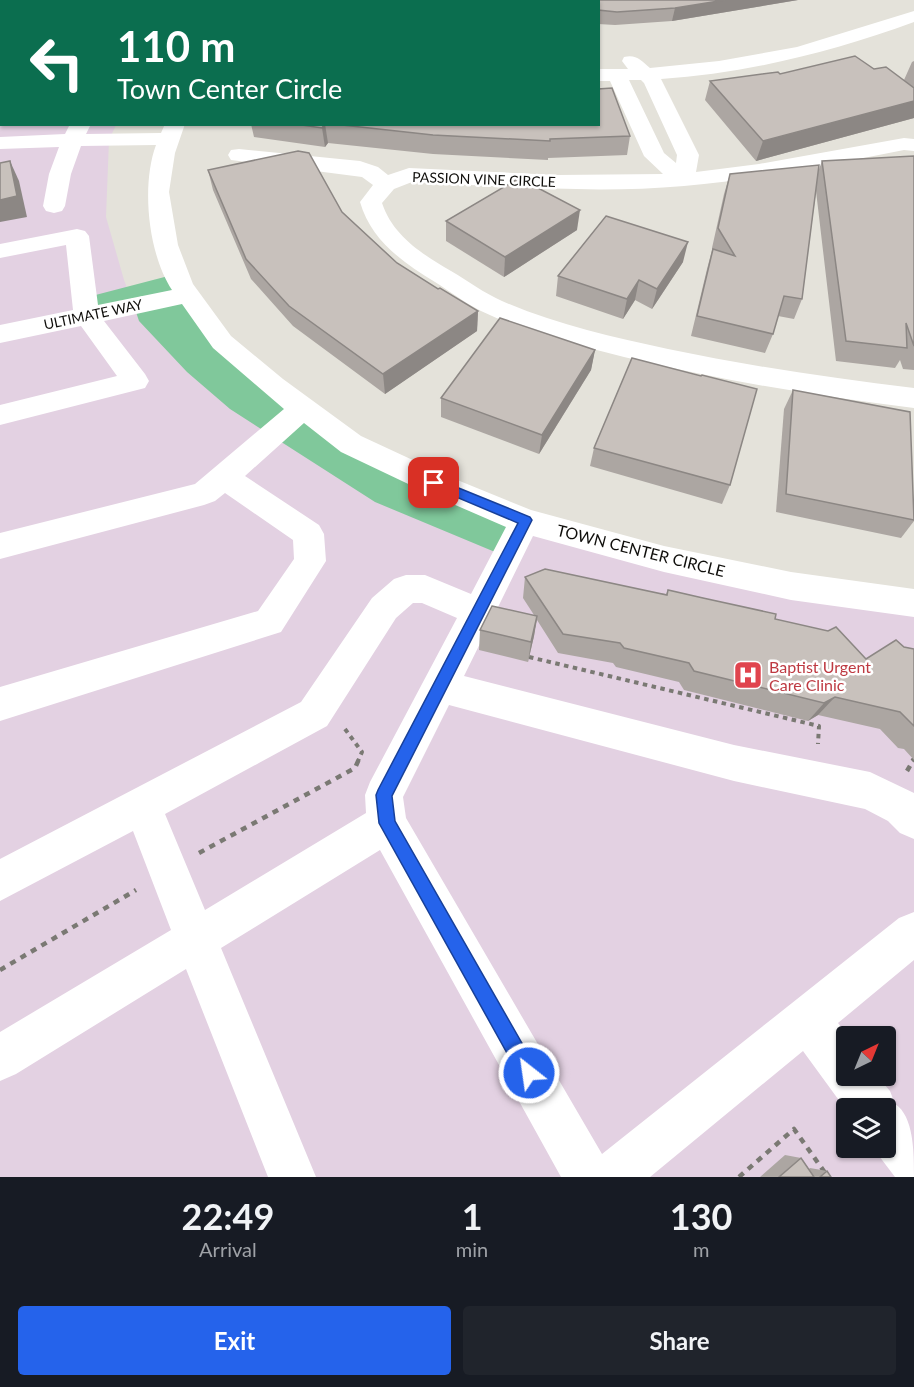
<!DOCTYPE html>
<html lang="en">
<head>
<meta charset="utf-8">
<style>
  body { margin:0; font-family:Lato,sans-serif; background:#20242c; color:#f1f3f6; height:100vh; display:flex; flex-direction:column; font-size:22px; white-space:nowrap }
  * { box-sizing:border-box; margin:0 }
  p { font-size:20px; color:#9ea1a6 }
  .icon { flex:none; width:33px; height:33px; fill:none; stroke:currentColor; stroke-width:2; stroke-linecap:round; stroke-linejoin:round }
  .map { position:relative; height:1177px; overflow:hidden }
  .details { display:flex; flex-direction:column; background:#171b24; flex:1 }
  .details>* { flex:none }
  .banner { position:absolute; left:0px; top:0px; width:600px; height:126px; box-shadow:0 2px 4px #0004; background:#0b6e4f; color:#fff; overflow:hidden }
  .needle { width:39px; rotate:43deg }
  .controls { position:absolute; left:836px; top:1026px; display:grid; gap:12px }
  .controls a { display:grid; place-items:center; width:60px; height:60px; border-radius:6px; background:#171b24; box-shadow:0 2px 4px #0004; font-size:30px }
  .pin { position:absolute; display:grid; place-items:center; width:51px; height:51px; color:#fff; margin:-26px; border-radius:12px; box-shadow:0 3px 9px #0006 }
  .me { position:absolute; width:66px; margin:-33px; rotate:330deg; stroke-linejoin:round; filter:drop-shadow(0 0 4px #0008) }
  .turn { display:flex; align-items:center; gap:21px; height:126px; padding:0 18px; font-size:27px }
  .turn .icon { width:78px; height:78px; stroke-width:2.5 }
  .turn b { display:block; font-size:42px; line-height:51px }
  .eta { display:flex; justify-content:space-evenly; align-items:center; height:102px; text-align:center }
  .eta b { font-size:36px; font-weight:700; line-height:42px }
  .action { display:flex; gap:12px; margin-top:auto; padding:12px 18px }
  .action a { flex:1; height:69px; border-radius:6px; background:#2563eb; color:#fff; font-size:24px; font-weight:700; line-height:69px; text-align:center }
  .action a+a { background:#20242c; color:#f1f3f6 }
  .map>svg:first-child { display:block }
  .commercial { fill:#e3d1e2; fill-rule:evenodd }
  .green { fill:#80c89b }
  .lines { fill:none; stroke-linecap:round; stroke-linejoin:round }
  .path-far1 { stroke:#7a7973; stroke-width:4; stroke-dasharray:4.5 4.5; stroke-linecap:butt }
  .path { stroke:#7a7973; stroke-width:4.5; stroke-dasharray:6 6; stroke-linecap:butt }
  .minor { fill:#fff; fill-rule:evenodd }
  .wall { fill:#aca6a2 }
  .shaded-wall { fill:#8c8784 }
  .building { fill:#c8c1bc; stroke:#8c8784; stroke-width:1.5 }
  .route { fill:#2563eb; stroke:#184099; stroke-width:1.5 }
  .labels { text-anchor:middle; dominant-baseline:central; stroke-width:5; stroke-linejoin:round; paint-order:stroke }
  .far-street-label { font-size:14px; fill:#0f0e0b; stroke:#fff }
  .street-label { font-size:16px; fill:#0f0e0b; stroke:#fff }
  .health-label { font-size:16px; fill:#be3a42; stroke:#fff; text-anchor:start }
</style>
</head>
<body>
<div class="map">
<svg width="914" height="1177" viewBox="0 0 914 1177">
  <rect width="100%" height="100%" fill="#e4e2da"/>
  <path class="commercial" d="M0,55L2,124L116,125L109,140L106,217L124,280L134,306L187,372L525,521L914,603V1177H0ZM846,1036H885V1076H846ZM846,1108H885V1148H846Z"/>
  <polygon class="green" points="176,274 222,342 351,444 525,521 507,557 375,502 230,409 187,372 139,321 134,306 87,316 84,298"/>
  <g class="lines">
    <g class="path-far1">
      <polyline points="529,657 819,726 818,744"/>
      <polyline points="345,729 362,752 358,761"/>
      <polyline points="912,761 914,759"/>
    </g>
    <g class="path">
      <polyline points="907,771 914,759"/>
      <polyline points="199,853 355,768 359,759"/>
      <polyline points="0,970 136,890"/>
      <polyline points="739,1177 794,1129 828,1177"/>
    </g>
    <g class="minor">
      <path d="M914,11V22C832,52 748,73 661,79L699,155L696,172L759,164L904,138L914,139V151L904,150C831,164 758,180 684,186C594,194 502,186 412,182L394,189L382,203C393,236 422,254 451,271C468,281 484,293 502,301C555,324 612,337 668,349C749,366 831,378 914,388V408C816,396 719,380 624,357C576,345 526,333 481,311C465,303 451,292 435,282C402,262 371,240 360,202L373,185L362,177L239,161L231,160L228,155L231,150L239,149L360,161L378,167L388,175L409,168L557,175L663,174L644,156L610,81H598V69H628L622,61L624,57C636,54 641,60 650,68L719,61L797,47ZM629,80H641L644,83L677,155L676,163L664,153Z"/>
      <rect x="0" y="32" width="2" height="10"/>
      <rect x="0" y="103" width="2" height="13"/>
      <path d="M70,124H91L86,134L161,133L165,124H185L175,153L169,192L178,245L193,284L231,336L283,379L361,436L445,475L531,510L664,546L791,572L914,589V617L791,600L664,572L533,536L464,676L734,745L870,772L914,793V839L900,833L888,821L865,809L734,781L449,705L403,797L406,818L602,1154L899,918L914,912V960L838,1023L848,1036L846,1076H877L890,1091L895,1104C914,1116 914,1153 914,1177H895L873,1148H885V1108H846V1110L803,1051L650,1177H561L380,850L221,948L316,1177H268L186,969L16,1074L0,1081V1032L171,930L133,831L0,901V859L301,702L372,598L394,579L406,575H425L471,594L506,527L423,491L341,452L304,423L245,476L319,525L324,534L326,561L281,632L0,721V687L258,611L294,559L293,540L225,493L215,501L204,505L0,559V533L195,484L284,409L213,348L182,304L104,321L145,374L149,381L145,388L0,425V405L117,376L81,326L0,343V325L73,310L66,245L0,258V244L77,229L85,231L89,236L98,305L172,290C148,254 141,185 156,145L81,146L71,174L65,206L62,211L54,213L46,211L43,206L49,174L59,147L0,149V137L65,134ZM413,603H422L457,618L370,782L365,795L366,813L205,910L165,814L327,726L396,618Z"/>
    </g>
  </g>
  <g class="wall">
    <polygon points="385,0 538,0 536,2 388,2"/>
    <polygon points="798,0 672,21 615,25 598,24 598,2"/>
    <polygon points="0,42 2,42 2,87 0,86"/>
    <polygon points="914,61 914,118 756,161 705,100 710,81 780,74 874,69 904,80 912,62"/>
    <polygon points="251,124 598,124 630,136 627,155 548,158 548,160 433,154 328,143 325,147 254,137"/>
    <polygon points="914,156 914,370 903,369 900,360 895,368 836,361 816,191 802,299 794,319 778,316 773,334 765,353 691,336 707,269 712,250 712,248 724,194 730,174 818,172 822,161"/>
    <polygon points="208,170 342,212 397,263 438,289 478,311 477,331 385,394 293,326 251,279 213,190"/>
    <polygon points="446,221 577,230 504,277 446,241"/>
    <polygon points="683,262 652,309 635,300 623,319 556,296 558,276"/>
    <polygon points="595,350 591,370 539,454 441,417 441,398"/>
    <polygon points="701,376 730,485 722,504 590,466 594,448"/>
    <polygon points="793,390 914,504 914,521 901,538 776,512 784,409"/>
    <polygon points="525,577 666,594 668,590 775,619 866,659 904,647 914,649 914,760 904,749 898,748 880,729 818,715 808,721 684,690 679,682 616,667 613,663 558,653 537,620 534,636 528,662 479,650 480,630 534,615 523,598"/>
    <polygon points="785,1155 801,1158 809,1169 810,1168 827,1171 831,1177 760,1177"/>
  </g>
  <g class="shaded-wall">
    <polygon points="524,0 538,0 536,2 522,2"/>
    <polygon points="725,0 798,0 672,21 675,8"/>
    <polygon points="914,101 914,118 756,161 763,141"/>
    <polygon points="325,124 328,143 325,147 322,128"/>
    <polygon points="10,161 19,181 27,217 0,222 0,200"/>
    <polygon points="580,210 577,230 504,277 505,257"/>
    <polygon points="688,242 683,262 652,309 657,289"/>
    <polygon points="639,280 635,300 623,319 627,299"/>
    <polygon points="478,311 477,331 385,394 383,374"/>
    <polygon points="595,350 591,370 539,454 542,435"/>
    <polygon points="537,616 534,636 528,662 531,642"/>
    <polygon points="835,697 818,715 808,721 824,703"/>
  </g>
  <g class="building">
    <polygon points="415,0 427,0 423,2 418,2"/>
    <polygon points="450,0 524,0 522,2 459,2"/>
    <polygon points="575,0 725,0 675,8 617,12 598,10 598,2 575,2"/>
    <rect x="0" y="42" width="2" height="26"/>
    <polygon points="855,56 874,69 886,67 914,88 914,101 763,141 710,81 778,72 780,74"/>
    <polygon points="612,88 630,136 550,139 550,141 433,135 333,124 598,124 598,89"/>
    <polygon points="295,124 325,124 322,128"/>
    <polygon points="298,151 309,153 342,212 397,263 438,289 440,288 478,311 383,374 289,306 246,259 208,170"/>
    <polygon points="914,156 914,346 906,323 907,348 846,341 822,161"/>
    <polygon points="10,161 17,196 0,200 0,163"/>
    <polygon points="819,165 802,299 784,296 773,334 697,316 713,249 735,256 718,228 730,174"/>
    <polygon points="519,178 580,210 505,257 446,221"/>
    <polygon points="606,216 688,242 657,289 639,280 627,299 558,276"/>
    <polygon points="500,318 595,350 542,435 441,398"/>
    <polygon points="632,358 701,376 702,375 757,389 730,485 594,448"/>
    <polygon points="793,390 910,412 914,520 786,494"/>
    <polygon points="545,569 667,595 668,590 703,598 776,614 775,619 828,631 836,627 866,659 896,640 904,647 914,649 914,726 900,712 835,697 824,703 694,671 689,663 624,648 620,643 563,634 525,577"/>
    <polygon points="492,606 537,616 531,642 480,630"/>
    <polygon points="801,1158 814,1177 779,1177"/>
    <polygon points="827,1171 831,1177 820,1177"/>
  </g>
  <polygon class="route" points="434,478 530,517 532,520 392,796 395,821 535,1066 538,1073 535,1080 529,1082 522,1080 379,823 376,795 378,790 518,523 430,486 428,483"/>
  <defs>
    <g id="hospital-square" transform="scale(1.5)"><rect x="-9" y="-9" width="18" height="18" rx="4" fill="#e0444e" stroke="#fff"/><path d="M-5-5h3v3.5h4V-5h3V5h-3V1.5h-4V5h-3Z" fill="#fff"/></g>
  </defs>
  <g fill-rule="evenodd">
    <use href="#hospital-square" x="748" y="675"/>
  </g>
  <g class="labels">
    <g class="far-street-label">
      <text transform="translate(484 179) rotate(2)">PASSION VINE CIRCLE</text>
      <text transform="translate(93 314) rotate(-12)">ULTIMATE WAY</text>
    </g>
    <g class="street-label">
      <text transform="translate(641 550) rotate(14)">TOWN CENTER CIRCLE</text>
    </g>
    <g class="health-label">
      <text x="769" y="666">Baptist Urgent<tspan x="769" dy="18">Care Clinic</tspan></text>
    </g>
  </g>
</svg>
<div class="controls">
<a><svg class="needle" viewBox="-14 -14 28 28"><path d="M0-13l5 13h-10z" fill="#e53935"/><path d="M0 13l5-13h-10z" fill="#9ea1a6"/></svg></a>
<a><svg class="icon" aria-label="layers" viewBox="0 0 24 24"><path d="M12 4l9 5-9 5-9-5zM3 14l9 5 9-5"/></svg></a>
</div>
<div class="pin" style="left:434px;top:483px;background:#d93025"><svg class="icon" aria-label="arrive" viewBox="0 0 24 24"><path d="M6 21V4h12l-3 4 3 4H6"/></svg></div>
<svg class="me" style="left:529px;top:1073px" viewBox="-20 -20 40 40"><circle r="17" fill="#2563eb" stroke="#fff" stroke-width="3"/><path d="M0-11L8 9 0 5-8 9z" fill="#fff"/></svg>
<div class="banner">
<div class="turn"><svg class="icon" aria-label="left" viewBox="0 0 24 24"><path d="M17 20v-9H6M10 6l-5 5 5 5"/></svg><div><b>110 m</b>Town Center Circle</div></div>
</div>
</div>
<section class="details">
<div class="eta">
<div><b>22:49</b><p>Arrival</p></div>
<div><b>1</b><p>min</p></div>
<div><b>130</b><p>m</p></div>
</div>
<div class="action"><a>Exit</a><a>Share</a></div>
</section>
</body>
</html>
